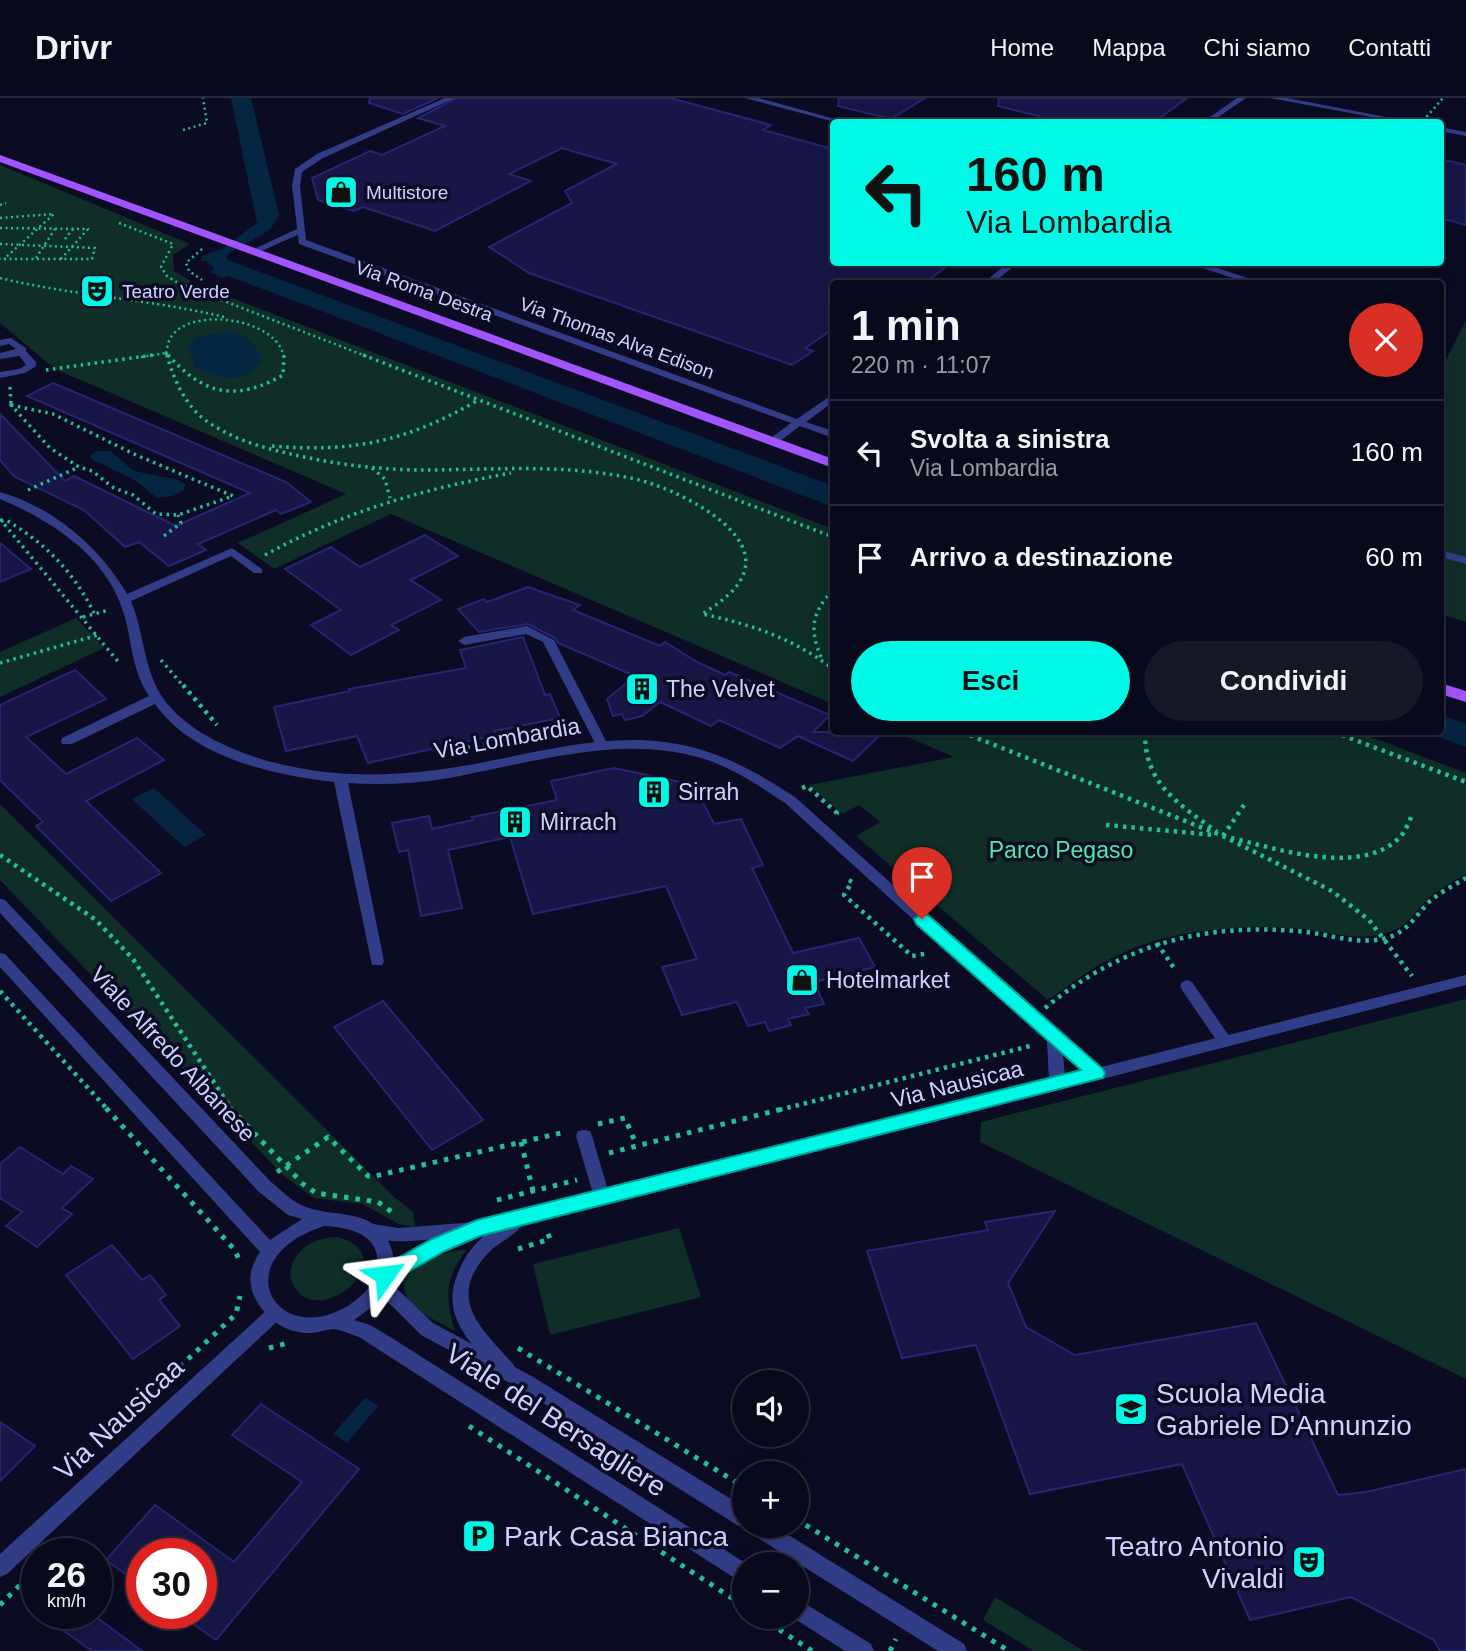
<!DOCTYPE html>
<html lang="it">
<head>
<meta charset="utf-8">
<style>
  body { margin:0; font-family:Arial,sans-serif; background:#161727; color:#f1f3f6; height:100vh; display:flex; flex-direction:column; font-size:26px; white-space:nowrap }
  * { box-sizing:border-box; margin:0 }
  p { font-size:23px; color:#989aa2 }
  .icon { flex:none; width:38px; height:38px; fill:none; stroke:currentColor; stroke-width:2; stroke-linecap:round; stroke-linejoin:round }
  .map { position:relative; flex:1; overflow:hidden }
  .drawer { position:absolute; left:830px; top:182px; width:614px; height:455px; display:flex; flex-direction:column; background:#08091a; border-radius:7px; box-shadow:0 7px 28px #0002,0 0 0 2px #292a39 }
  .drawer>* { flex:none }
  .top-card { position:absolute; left:830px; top:21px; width:614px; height:147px; border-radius:7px; box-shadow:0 7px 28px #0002,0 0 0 2px #292a39; background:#00f9e6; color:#111; overflow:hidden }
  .fabs { position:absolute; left:732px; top:1272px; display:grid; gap:14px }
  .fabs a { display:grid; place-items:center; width:77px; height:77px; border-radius:50%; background:#08091a; box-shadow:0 7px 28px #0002,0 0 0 2px #292a39; font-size:35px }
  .speed { position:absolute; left:21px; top:1440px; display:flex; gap:14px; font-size:35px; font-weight:700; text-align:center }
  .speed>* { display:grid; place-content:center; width:91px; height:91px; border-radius:50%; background:#08091a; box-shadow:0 7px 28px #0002,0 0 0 2px #292a39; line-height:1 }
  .speed small { font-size:18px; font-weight:400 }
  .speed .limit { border:10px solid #d22; background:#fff; color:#111 }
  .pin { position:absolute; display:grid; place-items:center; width:60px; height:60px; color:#fff; margin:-72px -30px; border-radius:50% 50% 50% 0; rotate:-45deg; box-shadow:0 0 7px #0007 }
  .pin .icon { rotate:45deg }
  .me { position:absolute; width:77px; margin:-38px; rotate:59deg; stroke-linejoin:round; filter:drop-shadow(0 0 5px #0008) }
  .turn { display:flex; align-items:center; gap:24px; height:147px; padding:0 21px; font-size:32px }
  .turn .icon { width:91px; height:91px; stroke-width:2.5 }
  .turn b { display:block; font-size:49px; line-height:60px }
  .round { display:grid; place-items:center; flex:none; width:74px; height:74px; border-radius:37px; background:#161727 }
  .headline { display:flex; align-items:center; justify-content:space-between; height:119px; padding:0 21px }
  h1 { font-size:42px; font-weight:600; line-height:52px }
  .cta { display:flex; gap:14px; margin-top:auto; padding:14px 21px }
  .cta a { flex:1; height:80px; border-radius:42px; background:#00f9e6; color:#111; font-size:28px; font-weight:600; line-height:80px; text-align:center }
  .cta a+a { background:#161727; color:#f1f3f6 }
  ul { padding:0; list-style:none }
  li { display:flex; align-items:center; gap:21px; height:105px; padding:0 21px; border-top:2px solid #292a39 }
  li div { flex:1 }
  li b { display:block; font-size:26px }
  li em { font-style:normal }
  header { display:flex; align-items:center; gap:42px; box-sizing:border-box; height:98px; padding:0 35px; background:#08091a; border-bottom:2px solid #292a39 }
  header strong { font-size:33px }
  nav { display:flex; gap:38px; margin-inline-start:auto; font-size:24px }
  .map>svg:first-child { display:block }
  .green { fill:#0e2e27 }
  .water { fill:#052643 }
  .building { fill:#171646; stroke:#272574; stroke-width:2 }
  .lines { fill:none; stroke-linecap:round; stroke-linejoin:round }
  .path-far3 { stroke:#22bf9a; stroke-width:2.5; stroke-dasharray:2 3.5; stroke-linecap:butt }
  .path-far2 { stroke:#22bf9a; stroke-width:3.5; stroke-dasharray:2.5 4.5; stroke-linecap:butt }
  .path-far1 { stroke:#22bf9a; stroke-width:4.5; stroke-dasharray:3.5 5; stroke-linecap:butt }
  .path { stroke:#22bf9a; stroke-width:5; stroke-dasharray:4.5 7; stroke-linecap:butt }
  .service { fill:#323d87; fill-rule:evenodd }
  .minor { fill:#323d87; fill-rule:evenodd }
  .tertiary { fill:#323d87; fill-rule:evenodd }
  .primary { fill:#a255ff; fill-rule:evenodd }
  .route { fill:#00f9e6; stroke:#00a296; stroke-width:2 }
  .labels { text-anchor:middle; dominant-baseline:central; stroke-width:7; stroke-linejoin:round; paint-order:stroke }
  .far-poi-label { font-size:19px; fill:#ced1ff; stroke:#0b0c23; text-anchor:start }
  .far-street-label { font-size:19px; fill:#ced1ff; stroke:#0b0c23 }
  .poi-label { font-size:23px; fill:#ced1ff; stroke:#0b0c23; text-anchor:start }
  .street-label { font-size:23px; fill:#ced1ff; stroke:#0b0c23 }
  .park-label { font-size:23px; fill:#4eeba8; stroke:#0b0c23 }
  .near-poi-label { font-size:28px; fill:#ced1ff; stroke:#0b0c23; text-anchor:start }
  .near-street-label { font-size:28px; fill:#ced1ff; stroke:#0b0c23 }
</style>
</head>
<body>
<header>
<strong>Drivr</strong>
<nav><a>Home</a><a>Mappa</a><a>Chi siamo</a><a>Contatti</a></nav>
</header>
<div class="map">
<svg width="1466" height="1553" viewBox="0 0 1466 1553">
  <rect width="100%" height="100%" fill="#0b0c23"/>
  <g class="green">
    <polygon points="0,67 190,146 173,157 174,173 198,187 833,431 833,606 391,416 274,471 238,445 346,396 55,271 0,225"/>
    <polygon points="1466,222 1466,524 1440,516 1440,274"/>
    <polygon points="76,520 104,550 0,599 0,554"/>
    <path d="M896,634H1358L1466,675V776C1454,783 1441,790 1430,799C1410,817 1411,829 1381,836C1352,844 1320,831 1291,830C1230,827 1166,832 1110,861C1088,872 1068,888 1048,902L856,738L880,724L859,707L842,716L809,687L954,659Z"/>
    <polygon points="0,706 393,1098 413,1114 415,1129 399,1126 362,1106 314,1100 284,1078 0,782"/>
    <polygon points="1466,901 1466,1281 980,1044 981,1024"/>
    <polygon points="679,1130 701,1199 550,1237 533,1166"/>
    <path d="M338,1139C411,1160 307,1243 290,1178C291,1152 314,1139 338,1139Z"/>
    <path d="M467,1151C444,1181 445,1199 455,1233C441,1225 424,1218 413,1207C407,1202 404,1194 404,1187C405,1161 447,1155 467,1151Z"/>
    <polygon points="995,1499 1084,1553 1034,1553 983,1522"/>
  </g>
  <g class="water">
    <polygon points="231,0 251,0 279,117 270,132 231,154 226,159 228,162 833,388 833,409 311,209 228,178 223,180 210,174 215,171 207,163 201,163 202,158 222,151 257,125"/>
    <path d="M226,233C246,237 252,242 262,260C248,288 217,282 195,269L188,249L195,240Z"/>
    <polygon points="97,353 110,353 134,373 179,382 185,386 184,391 173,398 157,400 135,382 93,362 90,358"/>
    <polygon points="1440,616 1466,626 1466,649 1425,634 1440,634"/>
    <polygon points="154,690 206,737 184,749 132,701"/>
    <polygon points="365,1300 378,1308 347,1345 333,1336"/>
  </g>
  <g class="building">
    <polygon points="370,0 438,0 403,16 369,5"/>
    <polygon points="457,0 670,0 771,27 763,32 833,51 833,164 953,164 923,186 833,186 833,231 805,250 813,253 792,267 529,175 489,149 572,105 565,93 617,66 562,50 509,76 531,83 435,133 363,109 354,113 318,102 312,80 370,53 382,57 445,28 418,20"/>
    <polygon points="839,0 925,0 891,21 838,8"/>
    <polygon points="999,0 1187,0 1154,24 1029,24 1039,18 998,8"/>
    <polygon points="1440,61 1466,67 1466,127 1440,120"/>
    <polygon points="53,285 286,384 311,404 281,416 276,412 198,446 206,452 169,468 139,444 125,449 84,412 15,379 0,362 0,316 65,383 74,378 176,428 250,395 27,298"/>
    <polygon points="425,437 458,458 411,482 441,502 391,527 399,532 351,557 311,527 341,512 285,471 331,449 360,469"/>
    <polygon points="0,445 31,471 0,484"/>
    <polygon points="528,489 580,507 573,512 660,548 665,544 697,564 725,577 729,574 830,617 813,634 883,634 853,663 798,638 780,650 719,622 711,628 660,604 642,618 625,622 622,616 613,618 607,601 635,578 558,545 555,540 528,526 479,534 458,511 484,501 487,504"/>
    <polygon points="523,539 545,597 550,596 560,620 494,633 496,637 368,665 357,638 286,653 274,609 350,593 349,591 466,570 460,552"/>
    <polygon points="75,572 106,601 26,639 66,676 137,640 164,662 86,703 161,775 111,803 36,728 43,724 0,682 0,607"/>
    <polygon points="614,670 694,687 714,726 741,721 763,767 752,770 793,855 859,840 875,869 814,884 824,906 805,910 809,916 788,921 791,927 769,933 765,924 748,928 737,904 682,917 662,869 697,861 666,788 533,816 510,739 448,752 462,810 421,818 408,752 399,754 392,725 429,718 432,731 473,722 472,719 557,702 551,683"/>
    <polygon points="383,903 483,1022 432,1052 334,929"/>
    <polygon points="20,1049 63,1076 71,1068 93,1081 62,1110 72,1116 37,1149 6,1128 22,1114 0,1100 0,1066"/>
    <polygon points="1055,1113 1008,1185 1026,1229 1075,1257 1256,1225 1338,1397 1366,1394 1466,1371 1466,1553 1440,1553 1434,1542 1351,1499 1250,1522 1182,1366 1030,1396 976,1247 902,1260 867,1153 988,1132 985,1124"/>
    <polygon points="112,1147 142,1182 150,1177 166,1197 159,1202 180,1228 133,1261 66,1177"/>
    <polygon points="261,1306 359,1371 216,1542 179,1516 201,1516 201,1456 142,1456 142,1488 106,1462 155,1407 234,1464 302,1384 232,1337"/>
    <polygon points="0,1324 35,1348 0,1383"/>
    <polygon points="85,1516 92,1516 142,1553 92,1553 64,1533"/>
  </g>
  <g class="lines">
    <g class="path-far3">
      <polyline points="1423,23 1443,0"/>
      <polyline points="183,32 207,25 203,0"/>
      <polyline points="0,107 6,105"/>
      <polyline points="0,120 54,116 4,161"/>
      <polyline points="119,125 173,146 161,169 167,178 178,185 368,259"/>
      <polyline points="0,130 88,131 61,161"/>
      <polyline points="65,141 73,131"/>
      <polyline points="0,146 95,150 92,161 0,161"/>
      <polyline points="202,151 186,165 189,173 202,182"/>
      <polyline points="36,160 55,131"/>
      <path d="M0,180C74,198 150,201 224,219"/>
      <polyline points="166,255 169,259"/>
      <polyline points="166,255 167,259"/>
      <path d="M166,255C167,251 168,243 171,239C191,208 277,220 284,259"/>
      <polyline points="141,259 166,255"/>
    </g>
    <g class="path-far2">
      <path d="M167,257C172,277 183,302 199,317C225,339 259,349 291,356C334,366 379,372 423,372C494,372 569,365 639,382C672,390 755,428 745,471C740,492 719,505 702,516C750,526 793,540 833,571"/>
      <path d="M168,257C204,297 236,304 283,277L284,257"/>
      <polyline points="363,257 833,439"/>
      <polyline points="46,272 153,257"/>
      <polyline points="10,289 11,307"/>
      <polygon points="11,307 53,316 136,357 233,398 178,417 156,416 133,397 114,390 92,373 79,369 50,350"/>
      <path d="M272,348C352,355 409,343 478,302"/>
      <polyline points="372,370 385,381 390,400"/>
      <polyline points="28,392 79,369"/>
      <polyline points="0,421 120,566"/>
      <path d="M1,423L6,422C46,446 73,473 94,515"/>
      <polyline points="164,438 181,425 178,417"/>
      <path d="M265,457C343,414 423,391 511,375"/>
      <polyline points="83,519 109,512"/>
      <path d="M821,559C809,531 812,514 833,492"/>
      <polyline points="161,562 184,589"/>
      <polyline points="0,565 98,537"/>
    </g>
    <g class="path-far1">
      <polyline points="183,587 217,627"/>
      <polyline points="962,634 1223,738 1332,793 1369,822 1412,878"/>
      <path d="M1145,634C1144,686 1179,706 1217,734"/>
      <polyline points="1334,634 1466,684"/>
      <polyline points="458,658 456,652 557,631 560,637"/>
      <polyline points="802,690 807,688 837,715 833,717"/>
      <polyline points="1106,727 1214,737"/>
      <polyline points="1223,738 1246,704"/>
      <path d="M1231,740C1278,751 1361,779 1400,739C1406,733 1409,723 1413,715"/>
      <polyline points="0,757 96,822 133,861 232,1012"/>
      <polyline points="849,782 852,784 844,797 912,858 929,855"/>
      <polyline points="1157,845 1176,873"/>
      <polyline points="0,893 108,1012"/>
      <path d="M1045,910C1120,848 1200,825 1297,833C1327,835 1356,848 1386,840C1407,835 1416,817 1430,803C1441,794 1454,787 1466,780"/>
      <polyline points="779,1012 1034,947"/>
    </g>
    <g class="path">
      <polyline points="106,1010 234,1151 241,1165"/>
      <polyline points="230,1010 303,1086 316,1095 378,1104 392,1114"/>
      <polyline points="598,1026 625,1020 636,1046"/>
      <polyline points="521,1044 533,1093"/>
      <polyline points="609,1055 786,1010"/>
      <polyline points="277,1074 328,1039 368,1078 375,1078 565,1034"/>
      <polyline points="497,1102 577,1082"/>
      <polyline points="518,1151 550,1141 546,1131"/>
      <polyline points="269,1250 288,1245"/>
      <polyline points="518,1250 744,1389"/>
      <polyline points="121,1324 236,1216 240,1198"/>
      <polyline points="469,1328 744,1508"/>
      <polyline points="796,1421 1009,1553"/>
      <polyline points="0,1507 37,1470"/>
      <polyline points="760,1519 812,1553"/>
      <polyline points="890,1553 896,1541"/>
    </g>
    <g class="service">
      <polygon points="299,130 303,133 302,135 257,155 250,153"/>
      <polygon points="11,240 27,251 19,258 0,261 0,255 16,251 9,246 0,248 0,242"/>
      <polygon points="1440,452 1466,459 1466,466 1440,459"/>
      <polygon points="527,528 554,542 608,647 607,650 597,650 596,647 543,544 526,536 464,547 458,543 464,539"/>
      <polygon points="1187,882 1192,884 1229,938 1232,942 1229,946 1219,946 1182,892 1180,888 1182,884"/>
      <polygon points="584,1032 590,1033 592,1038 610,1099 608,1104 602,1106 596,1104 594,1099 576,1038 578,1033"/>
    </g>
    <g class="minor">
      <polygon points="445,0 455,0 323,60 302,74 300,88 306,142 797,321 833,296 833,304 806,324 833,333 833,340 800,328 776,346 768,346 768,342 791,325 299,146 292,88 295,71 317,56"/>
      <polygon points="745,0 758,0 846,24 835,24"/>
      <polygon points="1237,0 1246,0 1211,24 1203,24"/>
      <polygon points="1270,0 1287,0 1412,24 1398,24"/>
      <polygon points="1440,29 1466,34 1466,38 1440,33"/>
      <polygon points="1009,164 1019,164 992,186 982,186"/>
      <polygon points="1184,164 1199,164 1266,186 1251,186"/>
      <polygon points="1440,233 1444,234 1444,238 1440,239"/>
      <polygon points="18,251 24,251 36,264 36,268 25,275 0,280 0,274 19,271 26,267 16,253"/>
      <path d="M0,394C54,410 99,448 127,496L232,450L262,471V475H254L231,458L131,503C145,537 143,573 165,603C185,629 218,646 249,657C330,685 413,679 495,662C550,651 608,637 664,644C715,650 753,672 795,699L1060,937L1101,969L1466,877V887L970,1015L521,1127C517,1137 501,1143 492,1151C444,1199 479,1228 513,1266L516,1272L513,1278L507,1280L501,1278C473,1247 439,1220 458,1175C464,1159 474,1146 486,1136L469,1139L467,1142L385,1184L379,1182L376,1177L379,1172L435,1141C412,1143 389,1146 367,1138L365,1133L367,1128L373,1126L399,1130L476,1124L1049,983L1047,943L785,705C759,688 732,669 701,660C616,635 527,667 443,681C412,686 380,687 348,685L384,863L382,867H372L334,684C273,677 193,660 155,606L72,646H62L61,643L62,640L149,598C132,573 132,544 124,516C107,458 52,423 0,401ZM1063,956L1084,974L1065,979Z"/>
      <polygon points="275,1207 281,1210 284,1215 281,1220 7,1476 0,1479 0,1456 269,1210"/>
    </g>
    <g class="tertiary">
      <path d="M0,801L5,802L271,1084C280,1091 290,1102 301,1107C332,1121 375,1108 390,1147C395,1159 395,1171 390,1184L433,1225L533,1279L744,1409V1428H747L744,1429L737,1427L521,1291L421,1237L382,1198L375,1207L354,1222L370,1227L392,1240L747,1466H744V1486L359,1239C352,1237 340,1231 333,1231C326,1231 319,1235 311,1235C286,1236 266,1221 255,1200C247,1184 250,1168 260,1154L0,869V855L5,856L270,1142L302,1121L288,1117L259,1094L0,815ZM324,1128C354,1129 387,1140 375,1178C371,1191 357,1202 346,1209C274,1250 225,1160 324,1128Z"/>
      <polygon points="747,1428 774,1428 964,1546 967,1553 938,1553 750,1435"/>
      <polygon points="796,1500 871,1546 874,1553 845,1553 792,1519 796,1519"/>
    </g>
    <g class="primary">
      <polygon points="0,57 833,361 833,370 0,64"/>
      <polygon points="1440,585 1466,593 1466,604 1440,596"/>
    </g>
  </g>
  <polygon class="route" points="922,816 928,817 1103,971 1105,975 1103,980 480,1138 445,1153 392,1183 385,1186 378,1183 375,1177 378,1171 432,1141 477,1122 1081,972 916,826 914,821"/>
  <defs>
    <g id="shop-square" transform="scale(1.75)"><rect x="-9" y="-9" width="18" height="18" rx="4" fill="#00f9e6" stroke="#0b0c23"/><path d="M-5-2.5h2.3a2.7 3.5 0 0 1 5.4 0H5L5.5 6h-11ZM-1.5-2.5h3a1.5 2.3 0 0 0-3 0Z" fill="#111"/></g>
    <g id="theatre-square" transform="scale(1.75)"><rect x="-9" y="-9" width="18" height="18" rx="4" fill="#00f9e6" stroke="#0b0c23"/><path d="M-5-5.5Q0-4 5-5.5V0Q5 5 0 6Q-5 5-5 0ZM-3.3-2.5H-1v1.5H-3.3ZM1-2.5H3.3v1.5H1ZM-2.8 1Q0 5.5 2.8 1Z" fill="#111"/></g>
    <g id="building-square" transform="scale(1.75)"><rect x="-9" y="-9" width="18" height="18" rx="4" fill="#00f9e6" stroke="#0b0c23"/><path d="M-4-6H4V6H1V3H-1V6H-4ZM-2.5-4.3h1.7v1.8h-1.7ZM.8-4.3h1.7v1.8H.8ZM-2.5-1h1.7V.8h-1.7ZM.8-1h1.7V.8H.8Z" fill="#111"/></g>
    <g id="school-square" transform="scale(1.75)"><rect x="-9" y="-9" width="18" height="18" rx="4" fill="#00f9e6" stroke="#0b0c23"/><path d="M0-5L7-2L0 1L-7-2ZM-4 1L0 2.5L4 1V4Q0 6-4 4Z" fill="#111"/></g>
    <g id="parking-square" transform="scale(1.75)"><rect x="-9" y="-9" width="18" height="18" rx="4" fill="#00f9e6" stroke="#0b0c23"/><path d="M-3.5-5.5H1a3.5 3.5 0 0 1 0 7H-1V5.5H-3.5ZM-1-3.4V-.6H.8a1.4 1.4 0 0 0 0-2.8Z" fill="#111"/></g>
  </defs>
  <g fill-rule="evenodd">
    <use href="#shop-square" x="341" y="94"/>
    <use href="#theatre-square" x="97" y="193"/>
    <use href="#building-square" x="642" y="591"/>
    <use href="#building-square" x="654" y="694"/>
    <use href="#building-square" x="515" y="724"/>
    <use href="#shop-square" x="802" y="882"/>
    <use href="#school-square" x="1131" y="1311"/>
    <use href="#parking-square" x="479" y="1438"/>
    <use href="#theatre-square" x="1309" y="1464"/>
  </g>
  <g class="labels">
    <g class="far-poi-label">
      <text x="366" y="94">Multistore</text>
      <text x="122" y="193">Teatro Verde</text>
    </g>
    <g class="far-street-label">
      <text transform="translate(424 193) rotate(20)">Via Roma Destra</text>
      <text transform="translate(617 240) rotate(20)">Via Thomas Alva Edison</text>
    </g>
    <g class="poi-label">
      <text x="666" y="591">The Velvet</text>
      <text x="678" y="694">Sirrah</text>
      <text x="540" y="724">Mirrach</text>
      <text x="826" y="882">Hotelmarket</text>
    </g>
    <g class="street-label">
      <text transform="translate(507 640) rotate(-10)">Via Lombardia</text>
      <text transform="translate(173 956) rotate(47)">Viale Alfredo Albanese</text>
      <text transform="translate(957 986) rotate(-14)">Via Nausicaa</text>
    </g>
    <g class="park-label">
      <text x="1061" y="752">Parco Pegaso</text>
    </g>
    <g class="near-poi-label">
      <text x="1156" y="1295">Scuola Media<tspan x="1156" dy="32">Gabriele D'Annunzio</tspan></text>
      <text x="504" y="1438">Park Casa Bianca</text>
      <text x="1284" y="1448" text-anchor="end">Teatro Antonio<tspan x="1284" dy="32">Vivaldi</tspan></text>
    </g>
    <g class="near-street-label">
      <text transform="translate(119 1321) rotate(-43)">Via Nausicaa</text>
      <text transform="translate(556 1322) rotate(33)">Viale del Bersagliere</text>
    </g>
  </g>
</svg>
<div class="fabs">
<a><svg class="icon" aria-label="sound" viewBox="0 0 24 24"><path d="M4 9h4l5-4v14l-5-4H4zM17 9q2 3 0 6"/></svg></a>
<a>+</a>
<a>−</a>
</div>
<div class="speed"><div>26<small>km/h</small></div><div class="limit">30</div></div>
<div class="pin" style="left:922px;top:821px;background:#d93025"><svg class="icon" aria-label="arrive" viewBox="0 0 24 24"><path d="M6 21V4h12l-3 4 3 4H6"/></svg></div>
<svg class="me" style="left:385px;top:1177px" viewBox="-20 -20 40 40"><path d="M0-17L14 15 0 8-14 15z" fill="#00f9e6" stroke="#fff" stroke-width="4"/></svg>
<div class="top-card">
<div class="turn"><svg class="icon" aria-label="left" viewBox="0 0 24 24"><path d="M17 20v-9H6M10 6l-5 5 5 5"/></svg><div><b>160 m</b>Via Lombardia</div></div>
</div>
<section class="drawer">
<div class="headline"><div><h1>1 min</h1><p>220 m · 11:07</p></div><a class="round" style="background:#d93025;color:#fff"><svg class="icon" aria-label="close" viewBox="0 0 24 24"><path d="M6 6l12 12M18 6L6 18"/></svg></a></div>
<ul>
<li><svg class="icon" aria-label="left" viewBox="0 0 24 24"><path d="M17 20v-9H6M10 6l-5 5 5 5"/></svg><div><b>Svolta a sinistra</b><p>Via Lombardia</p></div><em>160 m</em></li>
<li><svg class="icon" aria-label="arrive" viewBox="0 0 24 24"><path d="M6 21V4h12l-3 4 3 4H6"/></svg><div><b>Arrivo a destinazione</b></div><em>60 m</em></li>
</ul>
<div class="cta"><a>Esci</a><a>Condividi</a></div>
</section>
</div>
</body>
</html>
